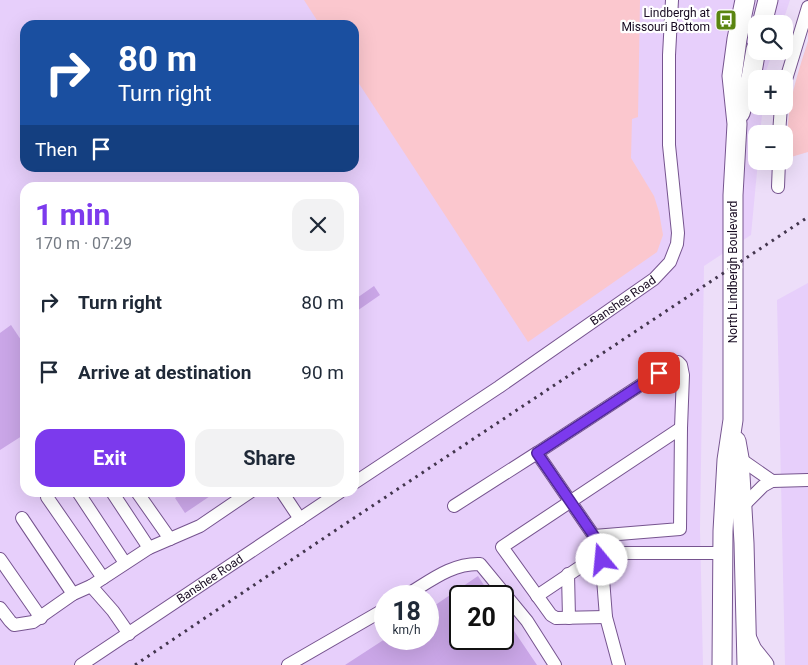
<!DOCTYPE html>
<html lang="en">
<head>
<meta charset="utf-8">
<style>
  body { margin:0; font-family:Roboto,sans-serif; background:#f2f2f3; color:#1f2937; height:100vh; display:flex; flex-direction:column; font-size:19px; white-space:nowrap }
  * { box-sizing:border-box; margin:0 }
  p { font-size:16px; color:#747a83 }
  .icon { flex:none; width:28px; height:28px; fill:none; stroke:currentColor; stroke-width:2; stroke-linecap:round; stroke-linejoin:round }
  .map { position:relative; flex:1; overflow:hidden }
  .sheet { position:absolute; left:20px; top:182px; width:339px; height:315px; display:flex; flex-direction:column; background:#fff; border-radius:15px; box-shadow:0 5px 20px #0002 }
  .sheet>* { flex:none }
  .hud { position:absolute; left:20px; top:20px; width:339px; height:152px; border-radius:15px; box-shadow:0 5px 20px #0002; background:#1a4fa0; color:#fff; overflow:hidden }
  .tools { position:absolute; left:748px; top:15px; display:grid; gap:10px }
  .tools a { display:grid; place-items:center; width:45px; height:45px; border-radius:10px; background:#fff; box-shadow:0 5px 20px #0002; font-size:25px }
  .speed { position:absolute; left:374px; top:585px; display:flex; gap:10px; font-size:25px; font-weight:700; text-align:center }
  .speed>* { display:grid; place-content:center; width:65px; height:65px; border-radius:50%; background:#fff; box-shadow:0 5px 20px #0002; line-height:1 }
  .speed small { font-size:12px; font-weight:400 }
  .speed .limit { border:2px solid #111; border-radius:8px; background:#fff; color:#111 }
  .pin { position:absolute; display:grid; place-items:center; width:42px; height:42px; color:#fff; margin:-21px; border-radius:10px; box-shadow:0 2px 8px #0006 }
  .me { position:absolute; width:55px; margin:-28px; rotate:343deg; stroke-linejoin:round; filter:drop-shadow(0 0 4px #0008) }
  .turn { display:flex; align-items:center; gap:18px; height:105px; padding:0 15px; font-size:22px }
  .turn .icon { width:65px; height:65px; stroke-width:2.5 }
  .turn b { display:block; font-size:35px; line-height:42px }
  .then { display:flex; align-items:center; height:48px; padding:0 15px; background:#0003; gap:10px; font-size:19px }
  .round { display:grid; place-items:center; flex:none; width:52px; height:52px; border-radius:15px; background:#f2f2f3 }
  .headline { display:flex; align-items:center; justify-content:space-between; height:85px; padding:0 15px }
  h1 { font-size:30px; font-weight:700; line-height:38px; color:#7c3aed }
  .button { display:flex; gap:10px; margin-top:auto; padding:10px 15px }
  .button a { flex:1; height:58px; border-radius:15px; background:#7c3aed; color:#fff; font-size:20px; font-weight:700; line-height:58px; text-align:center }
  .button a+a { background:#f2f2f3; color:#1f2937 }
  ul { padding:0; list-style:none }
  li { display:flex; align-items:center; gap:15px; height:70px; padding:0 15px }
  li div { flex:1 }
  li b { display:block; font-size:19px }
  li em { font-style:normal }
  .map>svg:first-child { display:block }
  .built { fill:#e7cffb; fill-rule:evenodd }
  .green { fill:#fbc7ce }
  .building { fill:#caa6e7 }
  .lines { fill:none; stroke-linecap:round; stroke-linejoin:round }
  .minor-casing { stroke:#76548f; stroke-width:14 }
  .highway-casing { stroke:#76548f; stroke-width:21 }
  .minor { stroke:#fff; stroke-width:12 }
  .highway { stroke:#fff; stroke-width:19 }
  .rail { stroke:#42354d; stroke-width:3; stroke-dasharray:2.5 5; stroke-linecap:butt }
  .route-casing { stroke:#51269a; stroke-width:12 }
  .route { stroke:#7c3aed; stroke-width:9 }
  .labels { text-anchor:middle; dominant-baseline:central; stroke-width:4.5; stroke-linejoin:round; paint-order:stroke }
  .poi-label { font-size:12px; fill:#170a21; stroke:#fff; text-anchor:end }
  .street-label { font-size:12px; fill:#170a21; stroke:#fff }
</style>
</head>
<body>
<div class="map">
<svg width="808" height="665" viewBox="0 0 808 665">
  <rect width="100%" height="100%" fill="#eddef9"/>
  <g class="built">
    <path d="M0,0H790L782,24H756V51H773L766,71L765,79H756V106H763L760,134H756V161H758L751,235L704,266L700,529L703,665H0ZM25,25H354V168H25ZM25,188H354V492H25ZM385,596H428V639H385ZM460,596H502V639H460Z"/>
    <polygon points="808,283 808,665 785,665 777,300"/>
  </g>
  <g class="green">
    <polygon points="304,0 640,0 638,117 632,119 631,158 654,196 659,212 663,235 657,252 528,342 354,76 354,25 320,25"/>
    <path d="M808,41V152L791,157C781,121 797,76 808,41Z"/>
  </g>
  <g class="building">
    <polygon points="374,286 380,295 354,313 354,300"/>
    <polygon points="11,325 25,346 25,434 0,450 0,333"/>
    <polygon points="183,492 216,492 185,513 175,498"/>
    <polygon points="478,576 491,596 460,596 460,639 502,639 502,613 537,665 345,665 385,639 428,639 428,610"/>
  </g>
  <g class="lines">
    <g class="minor-casing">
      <g id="minor">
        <polyline points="784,86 808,7"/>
        <polyline points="779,134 781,106"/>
        <polyline points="778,187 779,161"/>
        <polyline points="537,453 674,363 678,362 681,365 683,375 681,428 680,529 594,536"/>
        <polyline points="739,458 772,481 808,480"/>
        <path id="s1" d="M354,483L499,387L654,279L670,262L677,244L678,233L669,145V55L672,0"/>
        <polyline points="78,492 125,563"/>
        <polyline points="112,492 149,548"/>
        <polyline points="137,492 170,539"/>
        <polyline points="282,492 300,519"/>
        <polyline points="47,497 103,578"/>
        <polyline points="454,506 537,453 594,536 601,553 606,617 619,665"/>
        <polyline points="743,506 763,486 772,481"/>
        <polyline points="22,518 73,594"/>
        <polyline points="0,559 41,618"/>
        <polyline points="568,574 569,618"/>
        <polyline points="91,586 149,548 200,526 250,492"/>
        <path d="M405,596C429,582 451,563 480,564L527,621L555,665"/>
        <polyline points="537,596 601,553 723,553"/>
        <polyline points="0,608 10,621 14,625 33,622 73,594 91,586 113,611 129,634"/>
        <polyline points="606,617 556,618 551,615 502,547 681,428"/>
        <path id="s2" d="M81,665L340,492"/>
        <polyline points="288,665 385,609"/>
      </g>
    </g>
    <g class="highway-casing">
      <g id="highway">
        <polyline points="762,24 768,0"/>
        <polyline points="740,113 751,78 756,49"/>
        <polyline points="736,441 739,458 744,543 747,665"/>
        <polyline points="747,639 752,650 764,665"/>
        <polyline points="722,665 723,531 727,460 733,420 733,195 737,124 732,76 737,39 745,0"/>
      </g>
    </g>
    <use href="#minor" class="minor"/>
    <use href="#highway" class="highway"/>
    <polyline class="rail" points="135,665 339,528 808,217"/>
  </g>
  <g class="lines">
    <g class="route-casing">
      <polyline id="route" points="602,560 601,553 594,536 537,453 659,373"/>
    </g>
    <use href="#route" class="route"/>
  </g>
  <defs>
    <g id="bus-square" transform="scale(1.125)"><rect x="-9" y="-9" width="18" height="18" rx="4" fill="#5a8511" stroke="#fff"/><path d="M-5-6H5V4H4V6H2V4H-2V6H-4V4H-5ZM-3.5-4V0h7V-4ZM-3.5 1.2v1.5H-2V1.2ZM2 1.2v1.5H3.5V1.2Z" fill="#fff"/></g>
  </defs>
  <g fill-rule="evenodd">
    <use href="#bus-square" x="726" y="20"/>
  </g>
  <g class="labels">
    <g class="poi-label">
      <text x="710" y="13">Lindbergh at<tspan x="710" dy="14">Missouri Bottom</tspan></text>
    </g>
    <g class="street-label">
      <text transform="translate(733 272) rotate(-90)">North Lindbergh Boulevard</text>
      <text stroke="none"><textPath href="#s1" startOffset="325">Banshee Road</textPath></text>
      <text stroke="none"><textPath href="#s2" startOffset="155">Banshee Road</textPath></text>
    </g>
  </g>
</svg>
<div class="tools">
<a><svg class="icon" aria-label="search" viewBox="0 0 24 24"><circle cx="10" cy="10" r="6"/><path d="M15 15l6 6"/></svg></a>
<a>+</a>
<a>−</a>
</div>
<div class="speed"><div>18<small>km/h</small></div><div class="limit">20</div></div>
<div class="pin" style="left:659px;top:373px;background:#d93025"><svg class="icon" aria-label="arrive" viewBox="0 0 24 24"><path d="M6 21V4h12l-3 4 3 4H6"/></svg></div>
<svg class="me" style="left:602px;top:560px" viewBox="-20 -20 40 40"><circle r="19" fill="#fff"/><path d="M0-13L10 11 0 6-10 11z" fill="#7c3aed"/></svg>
<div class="hud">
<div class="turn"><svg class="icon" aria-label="right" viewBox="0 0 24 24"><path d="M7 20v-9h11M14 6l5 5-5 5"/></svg><div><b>80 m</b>Turn right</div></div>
<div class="then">Then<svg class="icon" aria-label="arrive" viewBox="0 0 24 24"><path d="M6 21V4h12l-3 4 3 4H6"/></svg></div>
</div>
<section class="sheet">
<div class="headline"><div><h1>1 min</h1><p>170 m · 07:29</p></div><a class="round"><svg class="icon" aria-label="close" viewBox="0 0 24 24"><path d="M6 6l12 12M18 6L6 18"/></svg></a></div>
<ul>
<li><svg class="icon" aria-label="right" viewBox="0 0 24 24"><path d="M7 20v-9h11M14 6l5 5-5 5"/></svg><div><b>Turn right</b></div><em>80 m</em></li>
<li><svg class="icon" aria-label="arrive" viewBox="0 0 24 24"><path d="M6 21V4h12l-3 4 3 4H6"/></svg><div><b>Arrive at destination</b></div><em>90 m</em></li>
</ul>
<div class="button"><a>Exit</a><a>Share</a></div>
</section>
</div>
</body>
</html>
